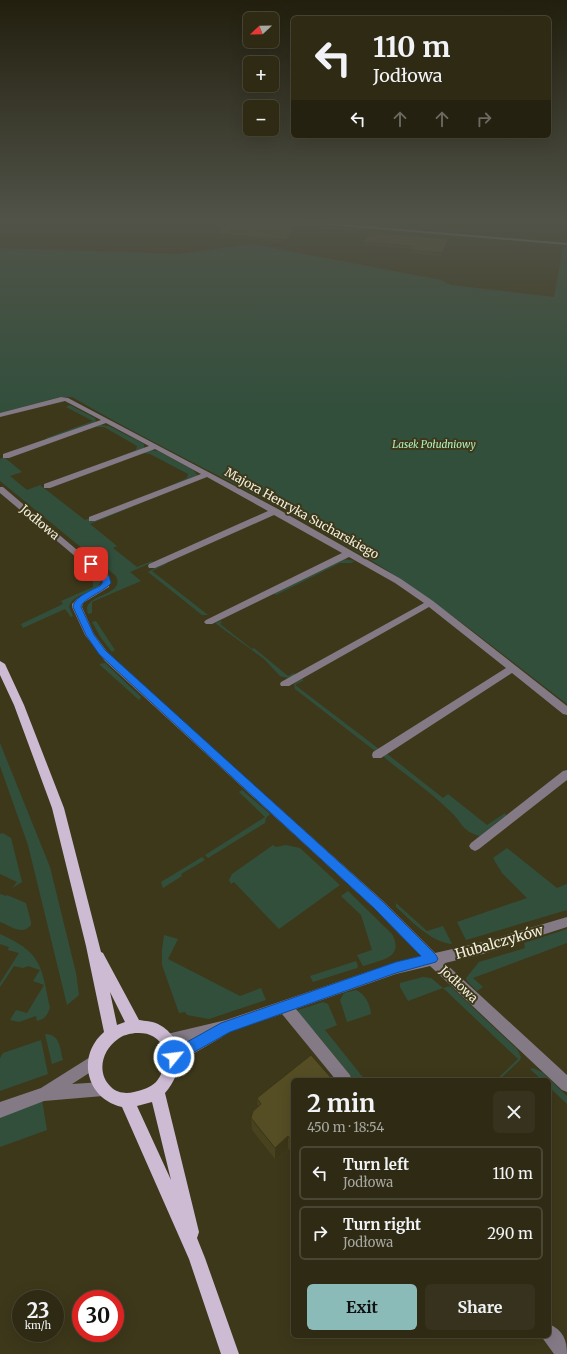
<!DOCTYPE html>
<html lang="en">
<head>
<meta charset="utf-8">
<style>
  body { margin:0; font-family:Merriweather,serif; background:#36321d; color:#f1f3f6; height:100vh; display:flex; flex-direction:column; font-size:15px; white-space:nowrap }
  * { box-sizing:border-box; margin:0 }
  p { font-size:13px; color:#a7a7a0 }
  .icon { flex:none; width:22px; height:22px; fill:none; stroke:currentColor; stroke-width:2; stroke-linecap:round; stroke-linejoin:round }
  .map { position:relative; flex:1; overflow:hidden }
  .side { position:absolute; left:291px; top:1078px; width:260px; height:260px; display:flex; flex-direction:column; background:#2e2a14; border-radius:6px; box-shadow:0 4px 16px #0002,0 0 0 1px #494634 }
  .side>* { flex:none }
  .hud { position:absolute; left:291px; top:16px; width:260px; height:122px; border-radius:6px; box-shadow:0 4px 16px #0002,0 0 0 1px #494634; background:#2e2a14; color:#f1f3f6; overflow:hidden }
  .needle { width:26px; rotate:248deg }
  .fabs { position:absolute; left:243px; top:12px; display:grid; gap:8px }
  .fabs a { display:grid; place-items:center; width:36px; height:36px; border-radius:6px; background:#2e2a14; box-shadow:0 4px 16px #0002,0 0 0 1px #494634; font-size:20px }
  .speed { position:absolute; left:12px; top:1290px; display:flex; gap:8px; font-size:20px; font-weight:700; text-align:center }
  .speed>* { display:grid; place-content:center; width:52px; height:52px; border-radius:50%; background:#2e2a14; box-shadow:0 4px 16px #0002,0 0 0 1px #494634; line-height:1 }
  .speed small { font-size:10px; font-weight:400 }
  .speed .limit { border:6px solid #d22; background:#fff; color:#111 }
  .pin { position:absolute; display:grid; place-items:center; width:34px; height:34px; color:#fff; margin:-17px; border-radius:8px; box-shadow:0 2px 6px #0006 }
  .me { position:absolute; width:44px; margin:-22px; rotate:61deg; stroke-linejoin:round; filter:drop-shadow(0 0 3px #0008) }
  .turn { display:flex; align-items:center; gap:14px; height:84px; padding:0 16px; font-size:18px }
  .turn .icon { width:52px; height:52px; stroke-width:2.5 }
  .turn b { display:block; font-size:28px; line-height:34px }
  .lanes { display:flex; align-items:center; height:38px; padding:0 16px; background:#0003; justify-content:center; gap:20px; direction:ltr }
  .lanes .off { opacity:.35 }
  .round { display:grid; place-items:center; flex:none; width:42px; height:42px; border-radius:6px; background:#36321d }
  .head { display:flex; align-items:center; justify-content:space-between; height:68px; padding:0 16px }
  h1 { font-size:24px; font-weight:700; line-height:30px }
  .primary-button { display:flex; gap:8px; margin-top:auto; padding:8px 16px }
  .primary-button a { flex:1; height:46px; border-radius:6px; background:#8bbbb9; color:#111; font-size:16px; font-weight:700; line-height:46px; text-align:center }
  .primary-button a+a { background:#36321d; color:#f1f3f6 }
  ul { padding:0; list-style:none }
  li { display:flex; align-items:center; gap:12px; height:54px; margin:0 8px 6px; padding:0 8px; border:2px solid #494634; border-radius:6px }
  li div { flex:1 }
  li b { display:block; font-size:15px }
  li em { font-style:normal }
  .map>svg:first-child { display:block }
  .green { fill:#324f3c }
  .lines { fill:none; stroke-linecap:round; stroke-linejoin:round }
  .minor { fill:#837a86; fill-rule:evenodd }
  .major { fill:#cdbbd4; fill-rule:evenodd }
  .wall { fill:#49421e }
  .shaded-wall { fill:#3c3618 }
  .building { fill:#554d23; stroke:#3c3618 }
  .route { fill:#1a73e8; stroke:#114b97 }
  .labels { text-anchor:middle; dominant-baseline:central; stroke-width:4; stroke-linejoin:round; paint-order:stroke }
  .far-park-label { font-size:10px; font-style:italic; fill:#aff1c3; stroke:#3d381a }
  .street-label { font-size:12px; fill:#f2efde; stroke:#3d381a }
  .near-street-label { font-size:14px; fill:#f2efde; stroke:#3d381a }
</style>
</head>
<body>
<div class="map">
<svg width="567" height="1354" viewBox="0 0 567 1354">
  <rect width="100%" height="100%" fill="#3d381a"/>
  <g class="green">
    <polygon points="233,219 354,229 358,231 229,220"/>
    <path d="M251,244L441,280L451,285L554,297L563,247H567V704C502,654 439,602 369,559C273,500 170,454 72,397H60L0,413V248L179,254Z"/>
    <polygon points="70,405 95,418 96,422 47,439 46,438 93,421 66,407"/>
    <polygon points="101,425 109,426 144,444 144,448 120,458 119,457 136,450 137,446 104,427 95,427 79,433"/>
    <polygon points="150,450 158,451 193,470 196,473 196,474 198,475 161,490 187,478 188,474 150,454 143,453 122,461"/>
    <path d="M4,457L22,472L10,476L27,490L40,485L85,520L101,513L90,519L94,521L144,502L90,524L117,546L113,548L137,567L152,561L153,562L130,572L141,581L92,602V613L88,614L87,609C88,593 125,596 116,576L0,481V459Z"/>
    <polygon points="344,559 355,561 351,563 340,563 276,595 274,593"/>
    <path d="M81,561L101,581C96,595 73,592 69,607L73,616L71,617L65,609L23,628L21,624L63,604L61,601L93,587V576L76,562Z"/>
    <polygon points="166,562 168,563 152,571 208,615 202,615 148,572"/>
    <polygon points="96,621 115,650 112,652 101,638 92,622"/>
    <polygon points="221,621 222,622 220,624 252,649 254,648 288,676 294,673 296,675 288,678 280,676 264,659 215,623"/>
    <polygon points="105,663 141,697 140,699 139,700 99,664"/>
    <polygon points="302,679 304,680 295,685 379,749 375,751 295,689 294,684"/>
    <polygon points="0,743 50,867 76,973 79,995 67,1005 28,845 0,766"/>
    <path d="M386,753L443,798L448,794L487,825L505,813L506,816C496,822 489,829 480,836C463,832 463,824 452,813C432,793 407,776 385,758L383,755Z"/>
    <polygon points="242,790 270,814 266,818 265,823 208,858 205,855 265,817 239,792"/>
    <polygon points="3,833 11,838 22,882 12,888 17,882 0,874 0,834"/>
    <polygon points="273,845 276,847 286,845 300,848 340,885 279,929 234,882 231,884 229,880 232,874"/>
    <polygon points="507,848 557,888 567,884 567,910 466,940 457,922 527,898 502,873 493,858"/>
    <polygon points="202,857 205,860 181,874 182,876 163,888 161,882"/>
    <path d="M348,891L392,934C405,958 381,960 363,966L357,955L372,950L361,915L341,896Z"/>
    <path d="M0,894L6,896L7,895L26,903L31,922V925C22,936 11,926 0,922Z"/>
    <path d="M396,903L427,931L443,926L452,944C430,942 411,920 396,907Z"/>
    <polygon points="567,929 567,943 473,978 483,987 477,991 467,981 466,978 479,962 525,948 524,943"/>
    <path d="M0,934C42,953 41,965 50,1007C48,1015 45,1019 37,1021L36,1016L19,1022L10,1020L16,1010L27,1013L44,985L33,981L40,970L28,966L23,968L14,966L0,987V983L19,953L8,950L9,947L0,944Z"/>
    <polygon points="164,935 178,939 168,959 240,996 261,988 266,1000 209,1019 187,1015 185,1012 179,1013 162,965 162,950"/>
    <polygon points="356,961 358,966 357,968 313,982 310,976"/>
    <polygon points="423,977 431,978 443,988 450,986 517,1049 521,1057 520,1060 499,1080 496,1080 518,1059 443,988 408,1001 400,987 400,983"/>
    <path d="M356,990C365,994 370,1004 371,1014L347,1022L340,1000L344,993Z"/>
    <polygon points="323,1002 328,1004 337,1025 325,1030 365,1080 354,1080 316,1033 299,1017 298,1010"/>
    <path d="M45,1034C60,1034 60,1048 63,1060L52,1064Z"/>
    <polygon points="41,1040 48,1074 0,1091 0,1058 3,1053"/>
    <polygon points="533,1068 542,1072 567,1096 567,1104 549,1087 549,1080 542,1080 530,1069"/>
    <polygon points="42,1100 47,1130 0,1147 0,1117"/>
  </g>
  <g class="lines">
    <g class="minor">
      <polygon points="257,219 280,219 567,243 567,245"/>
      <polygon points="61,397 68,398 278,509 401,579 433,601 567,706 567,715 563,714 512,673 381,758 373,758 372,755 373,752 506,668 429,607 289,686 281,686 280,684 281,682 424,603 395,583 349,557 212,624 206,624 204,622 206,620 342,553 274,515 155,568 149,568 148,566 149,564 268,511 207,477 95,521 89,521 89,517 201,474 155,449 50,488 44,488 44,484 149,446 106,423 9,458 3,458 3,454 101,420 65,401 0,417 0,413"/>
      <polygon points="0,487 3,487 110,578 109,587 83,603 82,607 94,634 111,657 382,900 435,953 483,942 567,917 567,927 483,954 445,963 567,1075 567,1092 562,1090 430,966 396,974 296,1009 350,1075 352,1080 336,1080 282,1014 223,1034 222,1037 179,1062 174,1064 169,1062 167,1057 169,1052 185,1043 168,1047 163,1045 161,1040 163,1035 226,1020 396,962 421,956 374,908 105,661 85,635 72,607 72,604 77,599 102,584 102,579 0,493"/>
      <polygon points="567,770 567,780 479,849 475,851 471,849 469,846 471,843 563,771"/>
      <polygon points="95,1054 100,1056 102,1061 100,1066 72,1084 103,1082 108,1084 110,1089 108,1094 103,1096 44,1101 0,1118 0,1102 41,1088"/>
      <path d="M549,1324C563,1330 567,1340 567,1354H554L541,1336H549Z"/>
    </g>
    <path class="major" d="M0,661L5,664L24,705L64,808L101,952L103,953L139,1020C145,1021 152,1021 158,1024C186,1038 184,1072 165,1093L199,1232L197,1238L205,1258L239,1354H221L189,1259L122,1107C86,1099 76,1056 104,1032L86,946L52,808L14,705L0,675ZM110,992L125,1022L117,1025ZM135,1033C140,1033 146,1033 150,1035C170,1043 168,1068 156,1082C150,1088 142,1090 134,1092C126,1094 117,1093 111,1087C96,1073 102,1050 118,1039C123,1035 129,1034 135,1033ZM152,1102L171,1180L137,1106Z"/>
  </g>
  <g class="wall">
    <polygon points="298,228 286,243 218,237 217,234"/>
    <polygon points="449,239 448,242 442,256 410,253 411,249 363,245 363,242"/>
    <polygon points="311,1055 292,1153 288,1148 275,1159 252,1130 251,1118 258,1107 257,1098"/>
  </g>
  <g class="shaded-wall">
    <polygon points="298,225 298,228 286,243 286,240"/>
    <polygon points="449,239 448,242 442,256 442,253"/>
    <polygon points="288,1136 288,1148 275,1159 275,1148"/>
    <polygon points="293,1140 293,1152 292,1153 292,1141"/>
  </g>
  <g class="building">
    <polygon points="232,220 298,225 286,240 217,234"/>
    <polygon points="370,232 449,239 442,253 411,250 412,246 363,242"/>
    <polygon points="311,1055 333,1080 293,1080 293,1140 292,1141 288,1136 275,1148 251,1118 253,1111 261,1104 257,1098"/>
  </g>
  <linearGradient id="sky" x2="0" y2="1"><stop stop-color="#221f0e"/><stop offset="0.54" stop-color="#515349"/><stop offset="1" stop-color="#515349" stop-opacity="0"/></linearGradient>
  <rect width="567" height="409" fill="url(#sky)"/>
  <path class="route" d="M91,562L93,563L109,576L111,583C105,591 82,599 81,607L94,635L105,650L382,901L436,955L438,959L436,962L396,973L230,1032L178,1061L174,1063L169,1061L167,1057L169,1052L221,1023L396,962L421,956L374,908L99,654L86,635L73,607C74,597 92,590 100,586L103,582L102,579L87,564Z"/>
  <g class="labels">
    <g class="far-park-label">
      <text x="434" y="444">Lasek Południowy</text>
    </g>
    <g class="street-label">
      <text transform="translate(302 513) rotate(29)">Majora Henryka Sucharskiego</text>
      <text transform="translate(40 522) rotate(40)">Jodłowa</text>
      <text transform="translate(459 984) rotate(43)">Jodłowa</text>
    </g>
    <g class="near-street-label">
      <text transform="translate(499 942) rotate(-16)">Hubalczyków</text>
    </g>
  </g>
</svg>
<div class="fabs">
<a><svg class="needle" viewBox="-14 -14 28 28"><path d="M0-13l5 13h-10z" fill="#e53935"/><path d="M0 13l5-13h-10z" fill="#a7a7a0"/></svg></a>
<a>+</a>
<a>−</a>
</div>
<div class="speed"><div>23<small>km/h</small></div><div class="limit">30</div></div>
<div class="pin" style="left:91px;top:564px;background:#d93025"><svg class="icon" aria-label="arrive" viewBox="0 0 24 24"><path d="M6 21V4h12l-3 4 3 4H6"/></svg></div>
<svg class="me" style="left:174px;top:1057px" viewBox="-20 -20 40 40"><circle r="17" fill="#1a73e8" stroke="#fff" stroke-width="3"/><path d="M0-11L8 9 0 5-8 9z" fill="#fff"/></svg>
<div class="hud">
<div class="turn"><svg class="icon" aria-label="left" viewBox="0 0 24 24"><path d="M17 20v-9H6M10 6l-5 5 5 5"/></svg><div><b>110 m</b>Jodłowa</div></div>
<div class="lanes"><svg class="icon" aria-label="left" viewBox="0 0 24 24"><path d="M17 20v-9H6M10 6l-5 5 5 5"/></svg><svg class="icon off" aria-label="ahead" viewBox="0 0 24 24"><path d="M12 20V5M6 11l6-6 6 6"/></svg><svg class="icon off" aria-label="ahead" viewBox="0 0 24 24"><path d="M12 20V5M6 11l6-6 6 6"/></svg><svg class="icon off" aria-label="right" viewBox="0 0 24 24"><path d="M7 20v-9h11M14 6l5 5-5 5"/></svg></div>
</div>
<section class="side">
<div class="head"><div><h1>2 min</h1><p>450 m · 18:54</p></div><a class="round"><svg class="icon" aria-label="close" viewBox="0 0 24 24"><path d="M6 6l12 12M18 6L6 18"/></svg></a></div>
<ul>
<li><svg class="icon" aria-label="left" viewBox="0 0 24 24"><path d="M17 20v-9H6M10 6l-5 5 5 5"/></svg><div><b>Turn left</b><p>Jodłowa</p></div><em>110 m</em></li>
<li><svg class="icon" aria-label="right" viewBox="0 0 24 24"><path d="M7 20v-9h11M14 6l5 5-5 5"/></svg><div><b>Turn right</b><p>Jodłowa</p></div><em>290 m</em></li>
</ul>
<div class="primary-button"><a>Exit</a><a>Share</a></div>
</section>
</div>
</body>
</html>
